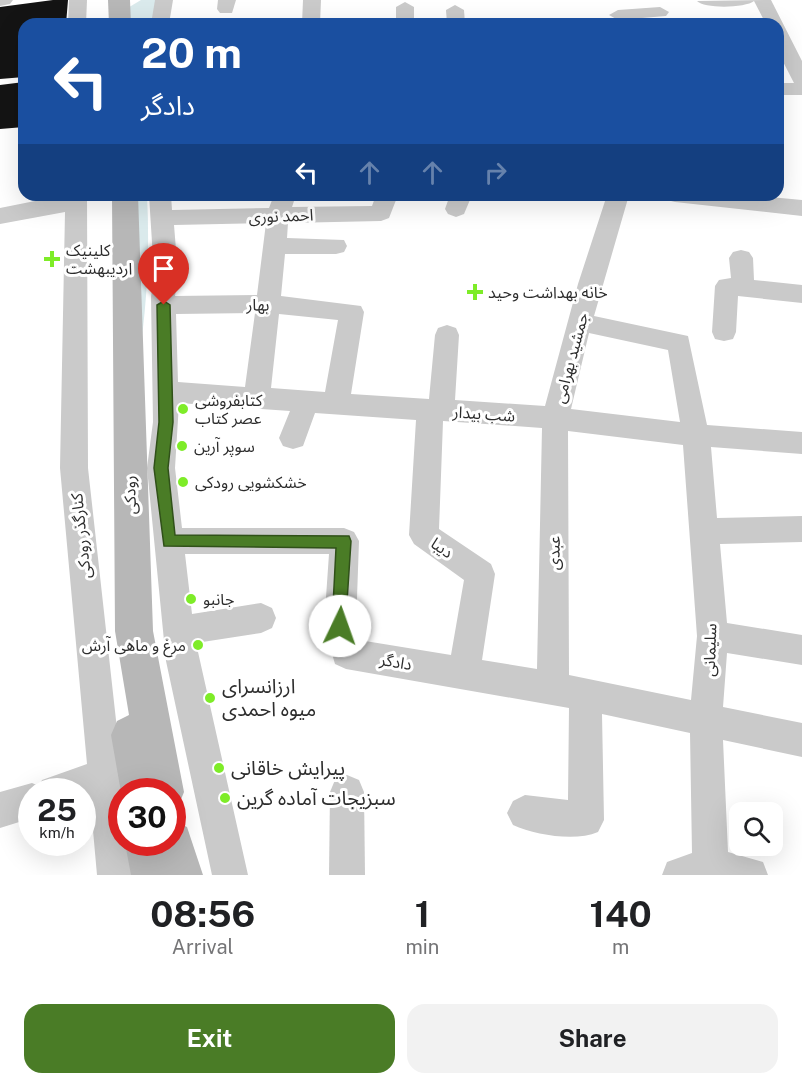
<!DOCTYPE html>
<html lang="en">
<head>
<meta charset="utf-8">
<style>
  body { margin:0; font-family:"Public Sans","Noto Sans Arabic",sans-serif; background:#f2f2f2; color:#202124; height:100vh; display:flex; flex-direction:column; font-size:22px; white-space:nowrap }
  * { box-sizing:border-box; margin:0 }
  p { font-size:20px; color:#757577 }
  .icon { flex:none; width:33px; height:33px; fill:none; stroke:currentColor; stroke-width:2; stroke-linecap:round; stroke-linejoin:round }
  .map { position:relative; height:875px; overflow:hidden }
  .panel { display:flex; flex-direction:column; background:#fff; flex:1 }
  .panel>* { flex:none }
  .top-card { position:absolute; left:18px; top:18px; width:766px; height:183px; border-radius:18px; box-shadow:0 6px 24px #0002; background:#1a4fa0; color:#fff; overflow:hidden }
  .buttons { position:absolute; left:729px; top:802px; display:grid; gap:12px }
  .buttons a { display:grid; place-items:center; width:54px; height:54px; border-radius:12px; background:#fff; box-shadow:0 6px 24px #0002; font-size:30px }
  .speed { position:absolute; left:18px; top:778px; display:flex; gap:12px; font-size:30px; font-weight:700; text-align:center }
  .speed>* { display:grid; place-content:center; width:78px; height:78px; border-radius:50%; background:#fff; box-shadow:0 6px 24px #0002; line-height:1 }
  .speed small { font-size:15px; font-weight:400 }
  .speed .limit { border:9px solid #d22; background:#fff; color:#111 }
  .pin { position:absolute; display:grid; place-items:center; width:51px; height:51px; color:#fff; margin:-62px -26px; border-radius:50% 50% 50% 0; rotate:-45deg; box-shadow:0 0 6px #0007 }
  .pin .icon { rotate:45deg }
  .me { position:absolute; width:66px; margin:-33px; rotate:3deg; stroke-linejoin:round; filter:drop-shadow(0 0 4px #0008) }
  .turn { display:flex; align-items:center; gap:21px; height:126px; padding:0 24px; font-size:27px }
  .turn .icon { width:78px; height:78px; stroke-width:2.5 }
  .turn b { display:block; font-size:42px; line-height:51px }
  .lanes { display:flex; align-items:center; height:57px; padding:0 24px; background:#0003; justify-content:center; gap:30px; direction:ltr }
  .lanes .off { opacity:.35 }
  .eta { display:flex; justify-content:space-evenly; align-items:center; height:102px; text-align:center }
  .eta b { font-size:36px; font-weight:700; line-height:42px }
  .button { display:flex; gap:12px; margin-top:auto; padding:12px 24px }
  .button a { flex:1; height:69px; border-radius:18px; background:#4a7c26; color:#fff; font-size:24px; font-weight:700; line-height:69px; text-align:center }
  .button a+a { background:#f2f2f2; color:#202124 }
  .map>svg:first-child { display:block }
  .green { fill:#daeaec }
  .building { fill:#141414 }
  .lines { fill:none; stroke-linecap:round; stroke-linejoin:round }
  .minor { fill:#cacaca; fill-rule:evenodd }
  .secondary { fill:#b7b7b7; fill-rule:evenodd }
  .route { fill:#4a7c26; stroke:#305119; stroke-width:1.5 }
  .poi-dot { fill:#7eec28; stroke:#fff; stroke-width:2 }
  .labels { text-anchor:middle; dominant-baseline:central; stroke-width:6; stroke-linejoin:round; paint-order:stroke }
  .street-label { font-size:16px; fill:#2d2d2d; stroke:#fff }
  .poi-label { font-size:16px; fill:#2d2d2d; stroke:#fff; text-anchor:start }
  .near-poi-label { font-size:20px; fill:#2d2d2d; stroke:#fff; text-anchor:start }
</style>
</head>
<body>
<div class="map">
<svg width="802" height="875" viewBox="0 0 802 875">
  <rect width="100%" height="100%" fill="#fff"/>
  <g class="green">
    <polygon points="141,0 156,0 153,24 126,24 126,9"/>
    <path d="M132,195H147C150,255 147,310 137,370Z"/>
  </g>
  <g class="building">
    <polygon points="53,0 68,0 66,24 24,24 24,77 0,79 0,7"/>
    <polygon points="24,82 24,127 0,129 0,85"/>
  </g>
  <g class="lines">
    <g class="minor">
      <polygon points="0,0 13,0 10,4 0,6"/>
      <polygon points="69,0 87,0 86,24 68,24"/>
      <polygon points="155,0 173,0 169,24 151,24"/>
      <polygon points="218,0 236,0 232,13 220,13 217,9"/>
      <polygon points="303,0 321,0 320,24 302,24"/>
      <path d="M771,0L802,61V95H778V83H794L778,52V24H766L754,1C746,8 704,9 697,1Z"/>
      <polygon points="405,2 414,7 414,24 396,24 396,7"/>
      <polygon points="455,5 464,10 465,24 447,24 446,10"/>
      <polygon points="660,7 669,12 666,16 618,20 609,15 618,10"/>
      <polygon points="521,18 527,19 530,24 512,24 515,19"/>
      <polygon points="65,195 87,195 88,468 124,792 122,792 122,843 130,843 133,875 97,875 90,797 82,800 82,792 32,792 32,818 0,828 0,792 32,783 39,786 42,780 87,764 60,468 65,212 0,224 0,208"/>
      <path d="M149,195H171L172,210L269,208L274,195H296L292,207L372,206L376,195H398L389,218L381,221L288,223L287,238L344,240L347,246L344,252L336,254H285L281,296L361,306L364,312L351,394L429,399L435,335L438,328L447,325L456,328L459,335L455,400L545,406L578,284L607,195H629L594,316L688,336L707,425L802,432V454L711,447L717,518L802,516V542L720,544L727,623L802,635V665L727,653L723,707L802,723V757L723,740L728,852L763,862L768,875H662L667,862L692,853L690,733L602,714L604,820L598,832C575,842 536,835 513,825L507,813L513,801L525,795L568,800L569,708L346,669L335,664L324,626L329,554H185L192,614L261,603L272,608L276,618L272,628L261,633L196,643L248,875H212L166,661L147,468L153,422L151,297L154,274ZM266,223L257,295L175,296L178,274L174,225ZM255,313L245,387L178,382L176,314ZM279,314L338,320L325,392L271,388ZM589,333L668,350L680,422L571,409ZM179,403L290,411L279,438L283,446L293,449L303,446L315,413L416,420L409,535L414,544L464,580L451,655L359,640L356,626L359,541L354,532L344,528H182L175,468ZM443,421L542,428L537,669L482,660L495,574L491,564L439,529ZM568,431L683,445L697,636L691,700L569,675Z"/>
      <polygon points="450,195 472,195 464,214 456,217 448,214 445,209"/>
      <polygon points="664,195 748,195 802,200 802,216 675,202 667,200"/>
      <polygon points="741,250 749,252 753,258 754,280 802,285 802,303 738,296 736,332 733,339 724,341 715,339 712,332 715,286 719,280 731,278 729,258 733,252"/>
      <polygon points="347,775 359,780 364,792 365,875 329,875 330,792 335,780"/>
    </g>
    <g class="secondary">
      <polygon points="108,0 130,0 131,24 109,24"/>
      <polygon points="112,195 138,195 153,631 184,792 178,807 172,809 172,792 122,792 122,798 111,735 117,721 129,715 115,631"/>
      <polygon points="172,820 187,827 203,875 131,875 125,843 172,843"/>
    </g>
  </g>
  <polygon class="route" points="164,301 170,305 173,422 168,468 175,535 349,536 351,541 345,632 340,634 334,632 332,626 336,548 164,546 154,468 159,422 157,305"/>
  <g class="poi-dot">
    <path d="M49 250h6v6h6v6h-6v6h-6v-6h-6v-6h6z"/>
    <path d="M472 283h6v6h6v6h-6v6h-6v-6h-6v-6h6z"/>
    <circle cx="183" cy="409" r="6"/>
    <circle cx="182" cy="446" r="6"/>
    <circle cx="183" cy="482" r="6"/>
    <circle cx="191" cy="599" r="6"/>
    <circle cx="198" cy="645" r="6"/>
    <circle cx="210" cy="698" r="6"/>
    <circle cx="219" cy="768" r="6"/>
    <circle cx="225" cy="798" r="6"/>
  </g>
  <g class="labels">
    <g class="street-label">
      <text transform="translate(281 216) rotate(-2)">احمد نوری</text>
      <text transform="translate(258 305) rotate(1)">بهار</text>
      <text transform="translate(571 358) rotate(-75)">جمشید بهرامی</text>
      <text transform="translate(484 414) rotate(4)">شب بیدار</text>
      <text transform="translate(130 495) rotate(-92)">رودکی</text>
      <text transform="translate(81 536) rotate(-96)">کنارگذر رودکی</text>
      <text transform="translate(442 548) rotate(35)">دیبا</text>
      <text transform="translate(554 553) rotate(-89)">عبدی</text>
      <text transform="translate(710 650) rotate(-88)">سلیمانی</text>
      <text transform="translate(396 662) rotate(10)">دادگر</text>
    </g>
    <g class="poi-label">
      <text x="66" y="250">کلینیک<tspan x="66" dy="18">اردیبهشت</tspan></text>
      <text x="488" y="292">خانه بهداشت وحید</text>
      <text x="195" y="400">کتابفروشی<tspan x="195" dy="18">عصر کتاب</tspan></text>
      <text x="194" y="446">سوپر آرین</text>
      <text x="195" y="482">خشکشویی رودکی</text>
      <text x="203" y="599">جانبو</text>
      <text x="186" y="645" text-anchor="end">مرغ و ماهی آرش</text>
    </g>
    <g class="near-poi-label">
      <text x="222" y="686">ارزانسرای<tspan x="222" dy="23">میوه احمدی</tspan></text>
      <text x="231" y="768">پیرایش خاقانی</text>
      <text x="237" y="798">سبزیجات آماده گرین</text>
    </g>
  </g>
</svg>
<div class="buttons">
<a><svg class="icon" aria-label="search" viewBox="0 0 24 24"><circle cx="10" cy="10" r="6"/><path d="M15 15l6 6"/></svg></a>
</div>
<div class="speed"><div>25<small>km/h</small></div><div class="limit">30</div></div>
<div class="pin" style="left:164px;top:305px;background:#d93025"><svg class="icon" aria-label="arrive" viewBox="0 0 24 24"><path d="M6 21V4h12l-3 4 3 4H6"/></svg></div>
<svg class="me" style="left:340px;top:626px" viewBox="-20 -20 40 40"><circle r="19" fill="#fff"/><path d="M0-13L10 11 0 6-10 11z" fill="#4a7c26"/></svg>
<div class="top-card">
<div class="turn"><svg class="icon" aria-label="left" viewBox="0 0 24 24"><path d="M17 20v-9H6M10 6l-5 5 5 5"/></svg><div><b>20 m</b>دادگر</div></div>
<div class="lanes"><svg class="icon" aria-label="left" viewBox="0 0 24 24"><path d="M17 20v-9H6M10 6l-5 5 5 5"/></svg><svg class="icon off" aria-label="ahead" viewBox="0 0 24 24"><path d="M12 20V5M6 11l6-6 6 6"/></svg><svg class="icon off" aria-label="ahead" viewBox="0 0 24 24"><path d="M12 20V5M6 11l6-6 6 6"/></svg><svg class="icon off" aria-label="right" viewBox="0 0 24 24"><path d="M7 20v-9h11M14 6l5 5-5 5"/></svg></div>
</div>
</div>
<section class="panel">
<div class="eta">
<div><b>08:56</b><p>Arrival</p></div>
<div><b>1</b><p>min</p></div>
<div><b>140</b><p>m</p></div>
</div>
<div class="button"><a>Exit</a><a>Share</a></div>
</section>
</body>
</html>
